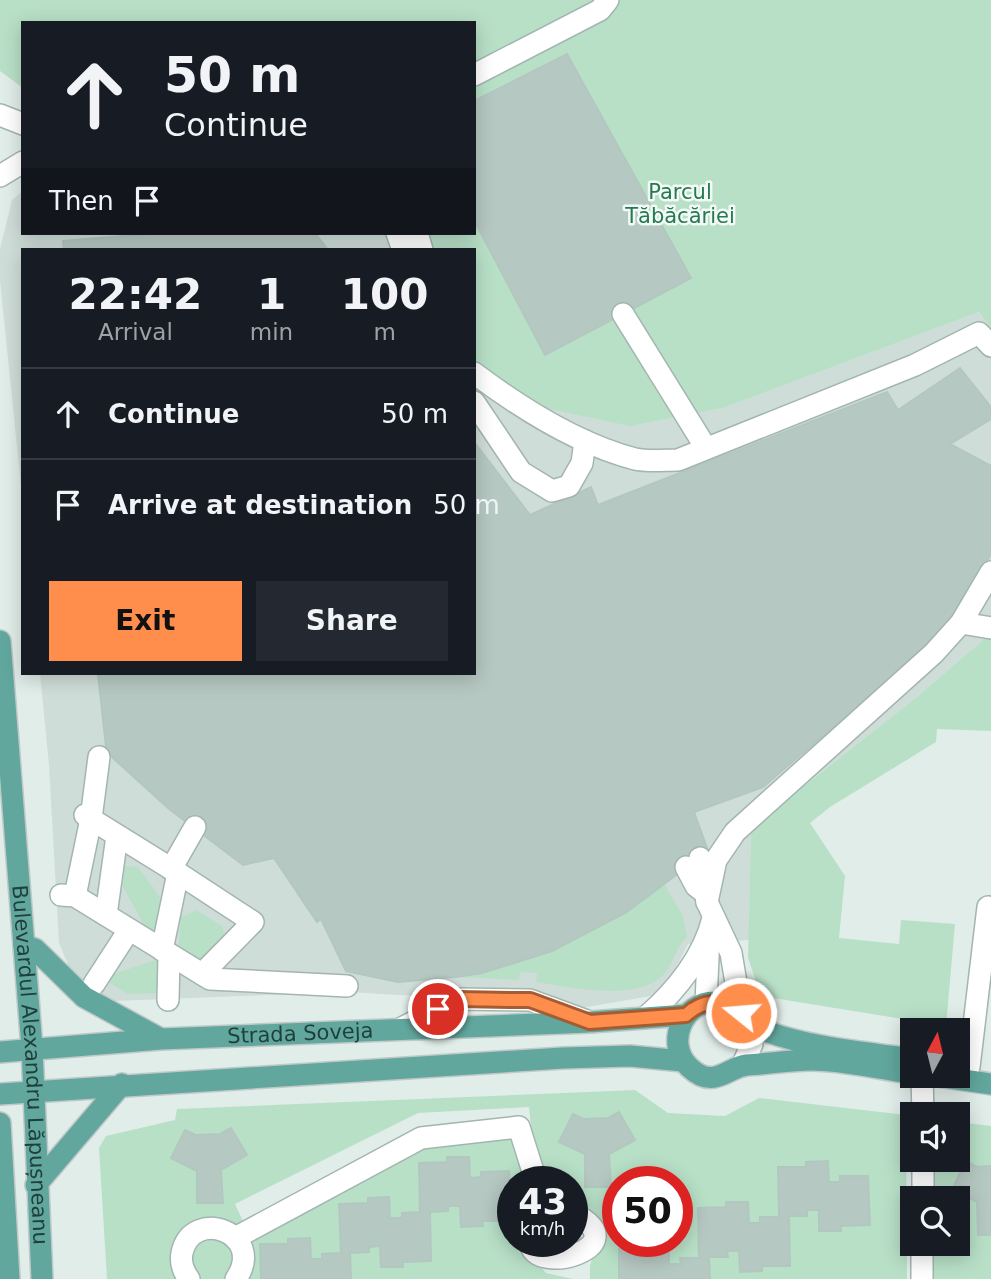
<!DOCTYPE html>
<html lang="en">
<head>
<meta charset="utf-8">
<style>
  body { margin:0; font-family:"DejaVu Sans",sans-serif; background:#242831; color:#f1f3f6; height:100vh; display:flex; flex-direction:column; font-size:26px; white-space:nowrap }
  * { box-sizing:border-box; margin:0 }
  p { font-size:23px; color:#9ea1a6 }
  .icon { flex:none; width:38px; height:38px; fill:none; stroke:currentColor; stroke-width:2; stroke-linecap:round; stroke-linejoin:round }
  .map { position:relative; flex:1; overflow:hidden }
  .drawer { position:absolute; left:21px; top:248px; width:455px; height:427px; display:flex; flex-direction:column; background:#171b24; border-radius:0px; box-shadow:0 4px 18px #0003 }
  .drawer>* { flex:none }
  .top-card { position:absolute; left:21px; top:21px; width:455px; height:214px; border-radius:0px; box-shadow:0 4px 18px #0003; background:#171b24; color:#f1f3f6; overflow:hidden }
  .needle { width:46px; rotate:7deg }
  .tools { position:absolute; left:900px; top:1018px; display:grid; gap:14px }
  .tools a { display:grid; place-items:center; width:70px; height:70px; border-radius:0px; background:#171b24; box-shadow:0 4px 18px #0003; font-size:35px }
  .speed { position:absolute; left:497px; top:1166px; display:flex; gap:14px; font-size:35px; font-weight:700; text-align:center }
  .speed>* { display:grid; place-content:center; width:91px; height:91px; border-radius:50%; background:#171b24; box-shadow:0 4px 18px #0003; line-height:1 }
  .speed small { font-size:18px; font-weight:400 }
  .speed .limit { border:10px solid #d22; background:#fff; color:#111 }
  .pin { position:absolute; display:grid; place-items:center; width:60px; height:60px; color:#fff; margin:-30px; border:4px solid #fff; border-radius:50%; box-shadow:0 2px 7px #0007 }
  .me { position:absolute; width:77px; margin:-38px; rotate:287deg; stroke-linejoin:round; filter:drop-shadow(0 0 5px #0008) }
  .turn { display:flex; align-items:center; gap:24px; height:147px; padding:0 28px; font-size:32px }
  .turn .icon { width:91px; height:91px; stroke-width:2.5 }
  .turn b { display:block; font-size:49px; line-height:60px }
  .then { display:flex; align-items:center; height:66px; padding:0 28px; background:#0003; gap:14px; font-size:26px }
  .eta { display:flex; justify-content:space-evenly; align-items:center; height:119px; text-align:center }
  .eta b { font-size:42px; font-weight:700; line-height:49px }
  .action { display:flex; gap:14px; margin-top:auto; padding:14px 28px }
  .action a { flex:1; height:80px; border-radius:0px; background:#ff8e4d; color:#111; font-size:28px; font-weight:700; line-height:80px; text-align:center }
  .action a+a { background:#242831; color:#f1f3f6 }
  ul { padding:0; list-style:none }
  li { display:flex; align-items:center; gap:21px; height:91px; padding:0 28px; border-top:2px solid #363941 }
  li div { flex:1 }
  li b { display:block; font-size:26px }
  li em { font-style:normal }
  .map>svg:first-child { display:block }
  .built { fill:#cfddd8 }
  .green { fill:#b8e0c7; fill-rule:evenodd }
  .building { fill:#b6c8c2; stroke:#b3c7c1; stroke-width:2 }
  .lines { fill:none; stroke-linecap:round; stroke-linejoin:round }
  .minor-casing { stroke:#a3b5b1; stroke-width:24 }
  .major-casing { stroke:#c0c9c8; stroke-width:24 }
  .minor { stroke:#fff; stroke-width:21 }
  .major { stroke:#61a79d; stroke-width:21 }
  .route-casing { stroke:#a65c32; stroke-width:18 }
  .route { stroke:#ff8e4d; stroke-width:12 }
  .labels { text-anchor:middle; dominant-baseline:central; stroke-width:5; stroke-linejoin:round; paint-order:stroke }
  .park-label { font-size:21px; fill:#267a51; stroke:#f2f9f6 }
  .street-label { font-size:21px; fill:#1f3f3b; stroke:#f2f9f6 }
</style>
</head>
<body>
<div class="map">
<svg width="991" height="1279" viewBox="0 0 991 1279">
  <rect width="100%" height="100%" fill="#e1ede9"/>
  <g class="built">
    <polygon points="23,191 23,233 428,233 433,250 23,250 23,505 0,281 0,249 12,200"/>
    <polygon points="979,312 991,328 991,633 918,696 751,828 749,940 688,944 662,994 576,1009 465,992 435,997 347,992 113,1001 90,989 70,969 59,943 49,765 40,674 474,674 474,368 726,407"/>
  </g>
  <g class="green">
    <polygon points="0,0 991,0 991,328 979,312 726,407 630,426 540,407 474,368 474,250 433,250 428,233 474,233 474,23 23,23 23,88 0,71"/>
    <polygon points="991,633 991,731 937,729 936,742 830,807 810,823 845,876 839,938 899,944 901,920 955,924 946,1026 773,998 758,987 748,958 751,828 918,696"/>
    <polygon points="125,866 138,867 160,897 155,930 147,930 123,887"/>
    <path d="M664,884L683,916L687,937C677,945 673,964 664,974C639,1003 569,987 536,982L537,973L520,972L519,980L456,977C533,965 603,931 664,884Z"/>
    <polygon points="197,910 222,926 227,942 200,967 178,950 181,917"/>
    <polygon points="158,959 164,993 128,994 102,978"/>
    <path d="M635,1090L668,1113L725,1116L759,1098L906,1115L907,1279H710L709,1257H727V1251H739L740,1272L761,1271L762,1266L790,1265L789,1216H807V1210H819L820,1231H841V1226L870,1225L868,1176H840V1182H829L828,1161L806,1162V1167L778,1168L779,1217H761L760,1223H749L748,1202L726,1207L699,1258H681V1264H669L668,1243H647V1248L619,1249V1279H590V1266L596,1244L572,1212V1181H513V1241H530L527,1251L546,1273L573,1279H351L350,1253L369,1252V1247L380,1246L381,1267H402L403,1262L431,1261L430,1212L448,1211V1206H460L461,1227L482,1226V1221L511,1220L509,1171L481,1172V1177L470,1178L469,1157H448L447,1162L419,1163L420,1212L402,1213V1218H390L389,1197L368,1198V1203L340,1204L341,1253L322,1254V1259H311L310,1239H288V1244L260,1245L261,1279H107L99,1148L106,1136L175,1120L177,1109ZM529,1107L532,1136L428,1144L250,1236L235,1204L418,1113ZM619,1112L634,1140L609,1154L610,1187H585V1154L559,1142L573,1114C589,1121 604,1121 619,1112ZM231,1128L246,1156L221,1170L222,1203H197V1171L171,1158L185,1130C201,1137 216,1137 231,1128ZM618,1181H677V1241H618Z"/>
    <polygon points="957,1122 991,1126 991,1166 977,1167 965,1162 952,1189 978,1203 978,1235 991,1235 991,1279 932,1279 932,1244 957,1244 957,1199 932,1199 932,1160 957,1160"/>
  </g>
  <g class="building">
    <polygon points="567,54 691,278 545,355 474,220 474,101"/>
    <polygon points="161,233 315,233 328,250 64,250 63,241"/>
    <polygon points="960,368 991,407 991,419 950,444 991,466 991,554 952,619 871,699 825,734 763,787 694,812 708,851 627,912 552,951 482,973 456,977 398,982 346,971 321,919 317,922 274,858 243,865 169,809 113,758 106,747 98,674 474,674 474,442 530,515 591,487 598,505 887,392 898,410"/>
    <polygon points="619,1112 635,1140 609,1154 611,1187 585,1187 585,1154 559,1142 573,1114 584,1119 608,1118"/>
    <polygon points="231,1128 247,1155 221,1170 223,1203 197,1203 197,1171 171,1158 185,1130 196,1135 220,1134"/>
    <polygon points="447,1157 469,1157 470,1178 481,1177 481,1172 509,1171 511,1221 482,1221 483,1226 461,1227 460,1206 448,1206 448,1211 430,1212 431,1261 403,1262 403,1267 381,1267 380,1246 369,1247 369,1252 350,1253 351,1279 261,1279 260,1244 288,1244 288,1239 310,1238 311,1259 322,1259 322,1254 341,1253 339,1204 368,1203 368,1198 389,1197 390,1218 402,1218 402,1213 420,1212 419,1163 447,1162"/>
    <polygon points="828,1161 829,1182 840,1182 840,1176 868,1176 870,1225 841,1226 841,1231 819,1231 819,1210 807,1210 807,1216 789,1216 790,1266 762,1266 762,1271 740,1272 739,1251 727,1251 728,1257 709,1257 710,1279 619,1279 619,1249 647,1248 647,1243 669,1243 669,1264 681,1264 680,1258 699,1258 698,1208 726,1207 726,1202 748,1202 749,1223 760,1223 760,1217 779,1217 778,1167 806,1167 806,1162"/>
    <polygon points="965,1161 977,1167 991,1166 991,1235 978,1235 977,1202 952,1190"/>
  </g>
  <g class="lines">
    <g class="minor-casing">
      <g id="minor">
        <polyline points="474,75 600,10 608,0"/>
        <polyline points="0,115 23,124"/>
        <polyline points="0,176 23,162"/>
        <polyline points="397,233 403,250"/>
        <polyline points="417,233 422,250"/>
        <polyline points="623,314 706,448"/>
        <path d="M474,373C522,409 577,444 635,459C648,462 665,460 678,460L915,365L979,333L991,346"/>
        <polyline points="474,402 521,472 552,491 569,486 582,463 585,441"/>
        <polyline points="961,623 991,628"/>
        <polyline points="99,757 91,819 178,873 162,950"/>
        <polyline points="700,858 707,902 731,953 741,1013"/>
        <polyline points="686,867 696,886 705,893"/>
        <polyline points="171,869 195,827"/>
        <polyline points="178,873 253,922 202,974"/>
        <polyline points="61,895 75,896 210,979 347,986"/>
        <polyline points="75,896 91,819 85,815"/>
        <polyline points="707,902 716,860 735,832 934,653 961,623 991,572"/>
        <polyline points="106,915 117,836"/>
        <polyline points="94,984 129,930"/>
        <polyline points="168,1000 169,955"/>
        <polyline points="706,1003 709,934"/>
        <path d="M647,1016C676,991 704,956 713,918"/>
        <polyline points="400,1029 458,999 530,1000 590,1022"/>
        <polyline points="742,1066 752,1044 746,1020"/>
        <polyline points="969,1067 988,907"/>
        <polyline points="922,1076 923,1115"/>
        <polyline points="923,1199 923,1160"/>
        <polyline points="235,1238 421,1138 519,1127 536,1181"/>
        <path d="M530,1241C531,1279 642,1246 572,1213"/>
        <path d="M189,1279C183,1271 180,1263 182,1253C192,1206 267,1233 236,1279"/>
        <polyline points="922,1279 922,1244"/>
      </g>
    </g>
    <g class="major-casing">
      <g id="major">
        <path id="s1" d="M0,641L32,1048L42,1279"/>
        <polyline points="24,945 35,949 84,997 159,1038"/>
        <path id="s2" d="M0,1052L161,1039L590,1022L686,1015"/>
        <path d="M912,1059C862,1052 812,1048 765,1031C746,1025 737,1003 716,1002C682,1001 665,1044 689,1067C714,1091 727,1067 747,1065C768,1064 790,1060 811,1060C844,1060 879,1069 912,1073"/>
        <polyline points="937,1076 991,1084"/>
        <polyline points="0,1094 563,1058 630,1056 683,1061"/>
        <polyline points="0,1123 9,1279"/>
        <polyline points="36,1185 122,1084"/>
      </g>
    </g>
    <use href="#minor" class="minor"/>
    <use href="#major" class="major"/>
  </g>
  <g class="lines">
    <g class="route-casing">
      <path id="route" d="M438,1009L458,999L513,1000H530L590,1022L686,1015C703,999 723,999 741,1013"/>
    </g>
    <use href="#route" class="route"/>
  </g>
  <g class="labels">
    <g class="park-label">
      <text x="680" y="192">Parcul<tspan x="680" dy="24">Tăbăcăriei</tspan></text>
    </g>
    <g class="street-label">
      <text stroke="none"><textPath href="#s2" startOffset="301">Strada Soveja</textPath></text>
      <text stroke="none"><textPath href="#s1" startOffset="425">Bulevardul Alexandru Lăpușneanu</textPath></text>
    </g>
  </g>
</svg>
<div class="tools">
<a><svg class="needle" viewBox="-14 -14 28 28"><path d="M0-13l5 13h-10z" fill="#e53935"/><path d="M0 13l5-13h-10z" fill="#9ea1a6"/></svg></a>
<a><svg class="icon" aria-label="sound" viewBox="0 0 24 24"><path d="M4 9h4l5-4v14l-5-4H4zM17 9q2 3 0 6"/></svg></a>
<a><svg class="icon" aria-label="search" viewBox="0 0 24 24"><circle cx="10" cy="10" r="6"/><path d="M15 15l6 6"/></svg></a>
</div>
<div class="speed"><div>43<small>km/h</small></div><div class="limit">50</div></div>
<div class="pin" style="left:438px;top:1009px;background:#d93025"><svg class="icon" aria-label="arrive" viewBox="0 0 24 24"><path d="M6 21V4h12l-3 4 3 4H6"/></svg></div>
<svg class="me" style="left:741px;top:1013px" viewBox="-20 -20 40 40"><circle r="17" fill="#ff8e4d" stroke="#fff" stroke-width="3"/><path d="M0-11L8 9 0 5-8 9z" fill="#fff"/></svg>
<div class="top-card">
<div class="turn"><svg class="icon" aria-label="ahead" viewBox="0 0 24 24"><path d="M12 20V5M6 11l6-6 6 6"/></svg><div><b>50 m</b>Continue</div></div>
<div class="then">Then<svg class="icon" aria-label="arrive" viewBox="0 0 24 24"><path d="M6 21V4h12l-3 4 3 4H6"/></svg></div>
</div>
<section class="drawer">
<div class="eta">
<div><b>22:42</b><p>Arrival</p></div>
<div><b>1</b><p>min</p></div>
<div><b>100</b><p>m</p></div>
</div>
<ul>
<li><svg class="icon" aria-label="ahead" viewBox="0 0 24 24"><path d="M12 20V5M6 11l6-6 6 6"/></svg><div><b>Continue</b></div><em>50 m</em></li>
<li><svg class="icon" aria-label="arrive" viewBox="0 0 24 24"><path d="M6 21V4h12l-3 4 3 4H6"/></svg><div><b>Arrive at destination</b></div><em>50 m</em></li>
</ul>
<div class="action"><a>Exit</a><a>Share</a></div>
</section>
</div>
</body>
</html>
